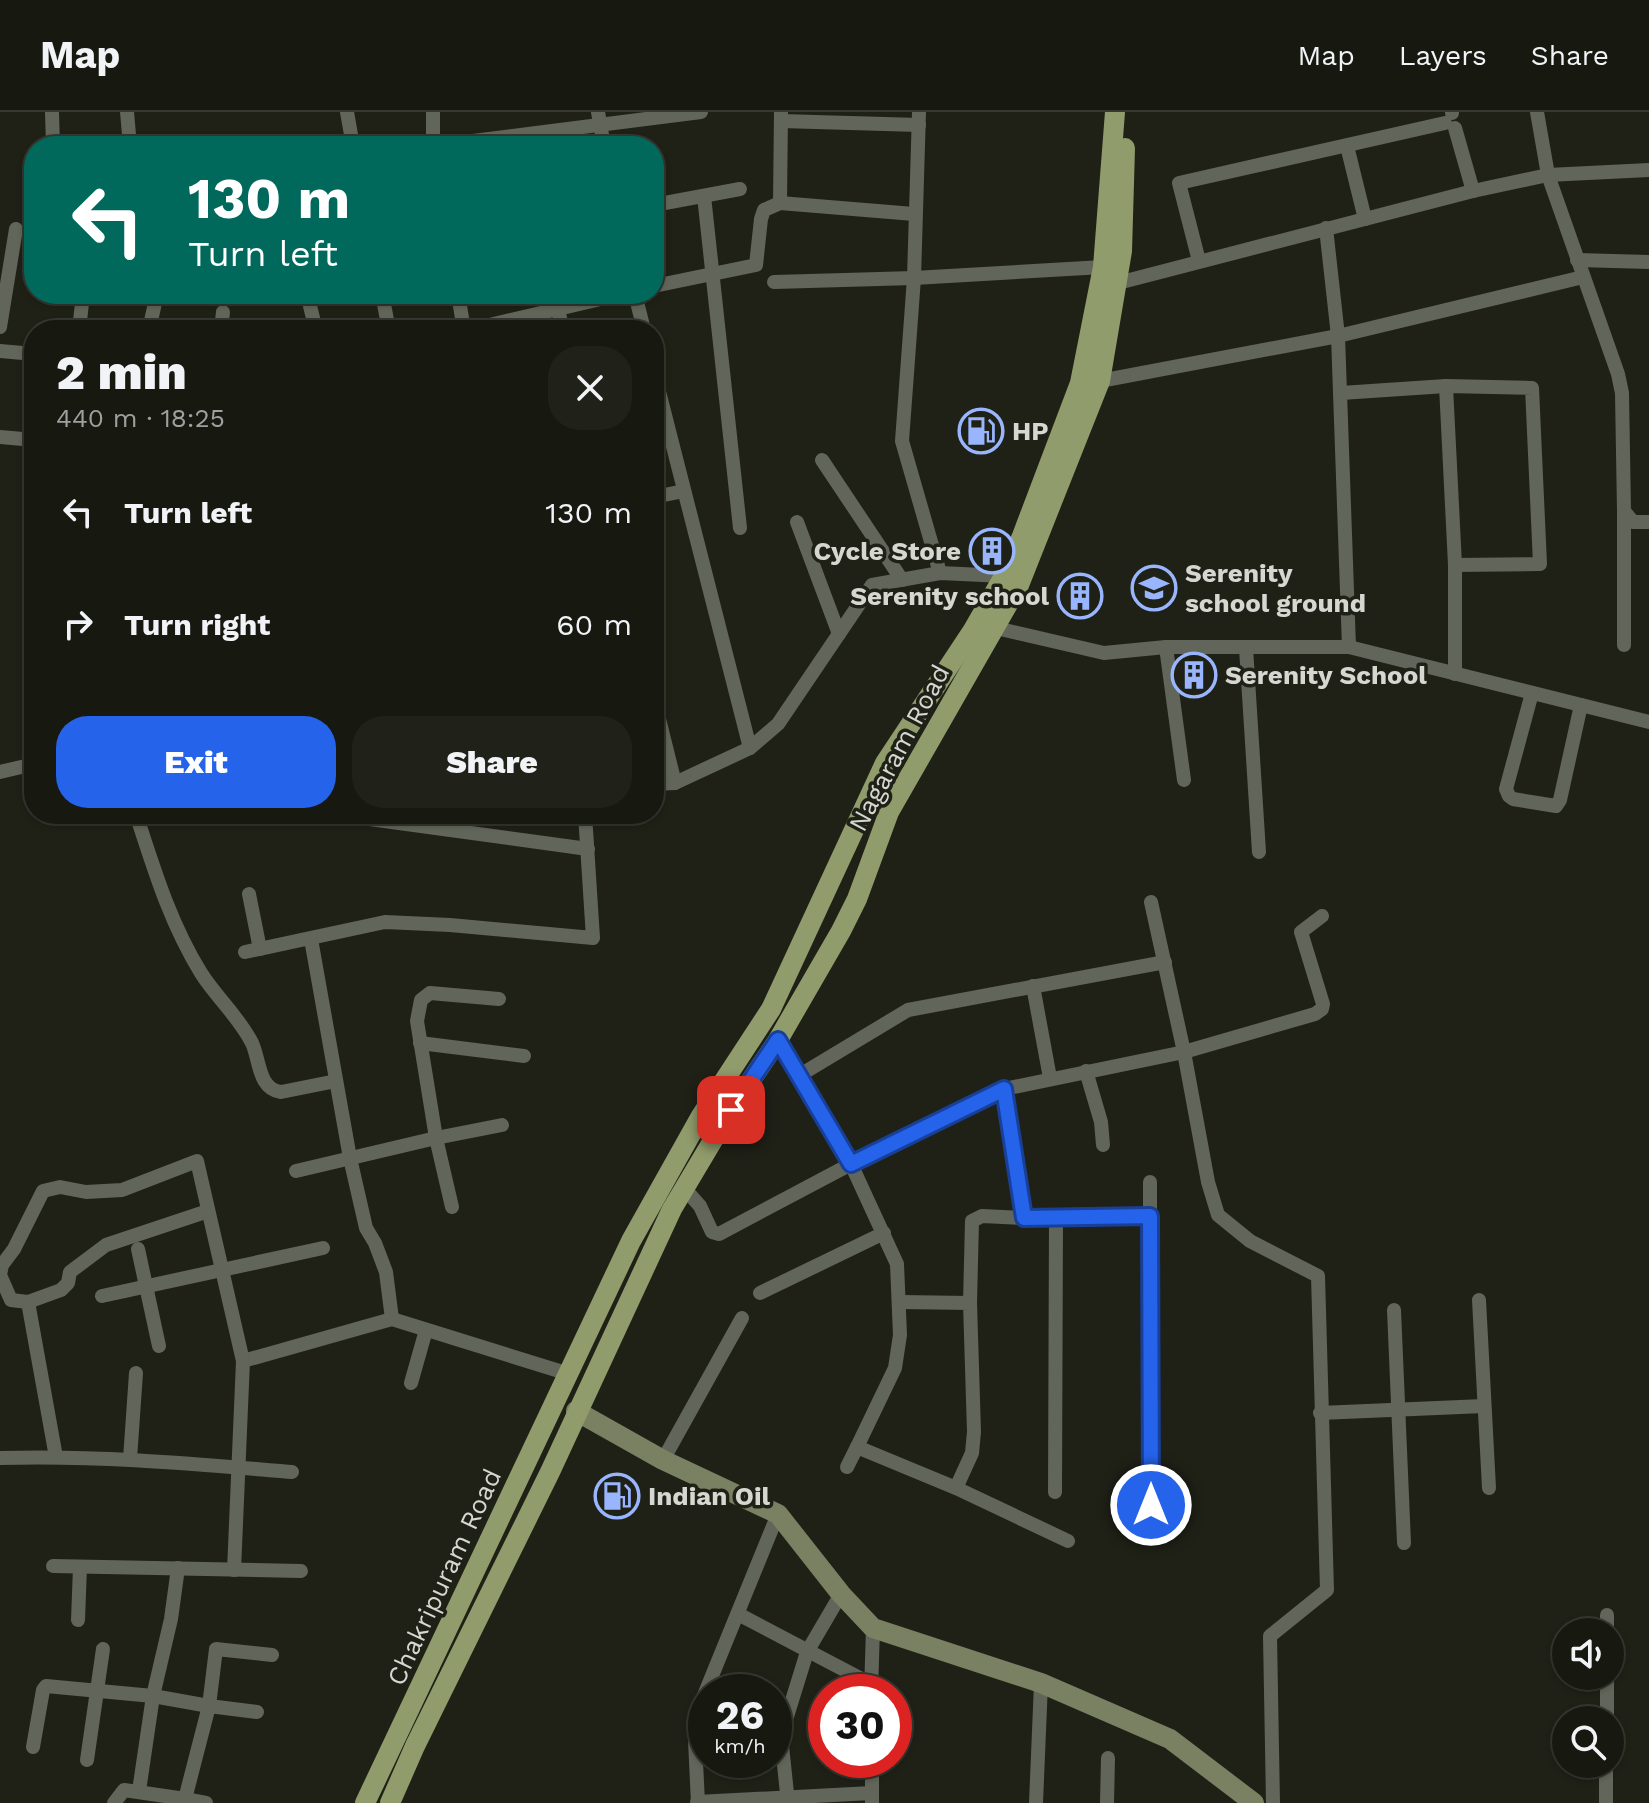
<!DOCTYPE html>
<html lang="en">
<head>
<meta charset="utf-8">
<style>
  body { margin:0; font-family:"Work Sans",sans-serif; background:#20221a; color:#f1f3f6; height:100vh; display:flex; flex-direction:column; font-size:30px; white-space:nowrap }
  * { box-sizing:border-box; margin:0 }
  p { font-size:26px; color:#9ea09f }
  .icon { flex:none; width:44px; height:44px; fill:none; stroke:currentColor; stroke-width:2; stroke-linecap:round; stroke-linejoin:round }
  .map { position:relative; flex:1; overflow:hidden }
  .panel { position:absolute; left:24px; top:208px; width:640px; height:504px; display:flex; flex-direction:column; background:#171911; border-radius:32px; box-shadow:0 2px 6px #0004,0 0 0 2px #363831 }
  .panel>* { flex:none }
  .banner { position:absolute; left:24px; top:24px; width:640px; height:168px; border-radius:32px; box-shadow:0 2px 6px #0004,0 0 0 2px #363831; background:#00695c; color:#fff; overflow:hidden }
  .controls { position:absolute; left:1552px; top:1506px; display:grid; gap:16px }
  .controls a { display:grid; place-items:center; width:72px; height:72px; border-radius:50%; background:#171911; box-shadow:0 2px 6px #0004,0 0 0 2px #363831; font-size:40px }
  .speed { position:absolute; left:688px; top:1562px; display:flex; gap:16px; font-size:40px; font-weight:700; text-align:center }
  .speed>* { display:grid; place-content:center; width:104px; height:104px; border-radius:50%; background:#171911; box-shadow:0 2px 6px #0004,0 0 0 2px #363831; line-height:1 }
  .speed small { font-size:20px; font-weight:400 }
  .speed .limit { border:12px solid #d22; background:#fff; color:#111 }
  .pin { position:absolute; display:grid; place-items:center; width:68px; height:68px; color:#fff; margin:-34px; border-radius:16px; box-shadow:0 4px 12px #0006 }
  .me { position:absolute; width:88px; margin:-44px; rotate:0deg; stroke-linejoin:round; filter:drop-shadow(0 0 6px #0008) }
  .turn { display:flex; align-items:center; gap:28px; height:168px; padding:0 32px; font-size:36px }
  .turn .icon { width:104px; height:104px; stroke-width:2.5 }
  .turn b { display:block; font-size:56px; line-height:68px }
  .round { display:grid; place-items:center; flex:none; width:84px; height:84px; border-radius:32px; background:#20221a }
  .overview { display:flex; align-items:center; justify-content:space-between; height:136px; padding:0 32px }
  h1 { font-size:48px; font-weight:800; line-height:60px }
  .action { display:flex; gap:16px; margin-top:auto; padding:16px 32px }
  .action a { flex:1; height:92px; border-radius:32px; background:#2563eb; color:#fff; font-size:32px; font-weight:800; line-height:92px; text-align:center }
  .action a+a { background:#20221a; color:#f1f3f6 }
  ul { padding:0; list-style:none }
  li { display:flex; align-items:center; gap:24px; height:112px; padding:0 32px }
  li div { flex:1 }
  li b { display:block; font-size:30px }
  li em { font-style:normal }
  header { display:flex; align-items:center; gap:48px; box-sizing:border-box; height:112px; padding:0 40px; background:#171911; border-bottom:2px solid #363831 }
  header strong { font-size:38px }
  nav { display:flex; gap:44px; margin-inline-start:auto; font-size:28px }
  .map>svg:first-child { display:block }
  .lines { fill:none; stroke-linecap:round; stroke-linejoin:round }
  .street { stroke:#626559; stroke-width:14 }
  .secondary { stroke:#7a8162; stroke-width:20 }
  .primary { stroke:#919c6c; stroke-width:20 }
  .route-casing { stroke:#184099; stroke-width:20 }
  .route { stroke:#2563eb; stroke-width:14 }
  .labels { text-anchor:middle; dominant-baseline:central; stroke-width:7; stroke-linejoin:round; paint-order:stroke }
  .poi-label { font-size:26px; font-weight:bold; fill:#d5d7d0; stroke:#1f2117; text-anchor:start }
  .street-label { font-size:26px; fill:#d5d7d0; stroke:#1f2117 }
</style>
</head>
<body>
<header>
<strong>Map</strong>
<nav><a>Map</a><a>Layers</a><a>Share</a></nav>
</header>
<div class="map">
<svg width="1649" height="1691" viewBox="0 0 1649 1691">
  <rect width="100%" height="100%" fill="#1f2117"/>
  <g class="lines">
    <g class="street">
      <polyline points="52,0 53,34"/>
      <polyline points="127,0 130,34"/>
      <polyline points="347,0 353,34"/>
      <polyline points="433,0 433,34 701,0"/>
      <polyline points="598,0 604,34"/>
      <polyline points="919,0 914,166 902,329 940,461"/>
      <polyline points="1452,0 1452,1"/>
      <polyline points="1537,0 1548,63 1618,262 1622,281 1624,399 1633,410 1649,410"/>
      <polyline points="781,9 919,13"/>
      <polyline points="1455,16 1473,79"/>
      <polyline points="1347,34 1365,107"/>
      <polyline points="704,84 740,416"/>
      <polyline points="780,91 781,0"/>
      <polyline points="654,93 740,77"/>
      <polyline points="1326,116 1338,224 1349,535"/>
      <polyline points="1577,148 1649,150"/>
      <polyline points="1199,149 1179,71 1445,11"/>
      <polyline points="774,170 914,166 1103,155"/>
      <polyline points="1118,171 1473,79 1548,63 1649,58"/>
      <polyline points="654,174 756,153 761,107 764,98 780,91 914,102"/>
      <polyline points="307,182 316,218"/>
      <polyline points="382,182 389,218"/>
      <polyline points="458,182 464,218"/>
      <polyline points="554,182 563,218"/>
      <polyline points="635,182 644,218"/>
      <polyline points="0,215 16,117"/>
      <polyline points="79,218 83,182"/>
      <polyline points="149,218 157,182"/>
      <polyline points="221,218 223,200"/>
      <polyline points="468,218 622,182"/>
      <polyline points="0,239 34,242"/>
      <polyline points="654,260 750,636"/>
      <polyline points="1100,269 1338,224 1583,165"/>
      <polyline points="1446,274 1455,453 1455,562"/>
      <polyline points="1341,281 1446,274 1532,276 1540,452 1455,453"/>
      <polyline points="0,325 34,328"/>
      <polyline points="822,348 902,468"/>
      <polyline points="654,385 684,379"/>
      <polyline points="797,410 839,522"/>
      <polyline points="996,516 1104,541 1166,535 1349,535 1649,610"/>
      <polyline points="1624,533 1624,399"/>
      <polyline points="1166,535 1184,668"/>
      <polyline points="1246,536 1259,740"/>
      <polyline points="1532,581 1506,677 1509,684 1513,687 1556,694 1560,688 1581,593"/>
      <polyline points="654,587 675,671"/>
      <polyline points="0,660 34,652"/>
      <polyline points="654,672 675,671 750,636 778,612 872,473 940,461 1004,464"/>
      <path d="M136,702C154,757 170,811 201,861C216,885 239,905 252,931C260,948 258,977 281,980L336,969"/>
      <polyline points="333,702 588,737"/>
      <polyline points="249,782 260,837"/>
      <polyline points="1151,790 1184,940 1208,1070 1218,1103 1250,1129 1318,1164 1327,1478 1270,1524 1273,1691"/>
      <polyline points="311,827 350,1046 366,1116 375,1131 386,1160 392,1207"/>
      <polyline points="245,840 385,810 450,813 593,826 585,702"/>
      <polyline points="1033,874 1050,966"/>
      <polyline points="778,928 851,1052 897,1152 900,1223 895,1256 857,1335 956,1376 1068,1429"/>
      <polyline points="420,931 524,944"/>
      <polyline points="1086,959 1101,1010 1103,1033"/>
      <polyline points="800,963 908,898 1165,850"/>
      <polyline points="1004,977 1024,1106 1056,1106 1055,1380"/>
      <polyline points="296,1059 436,1026 502,1013"/>
      <polyline points="1150,1070 1150,1104"/>
      <polyline points="684,1076 700,1094 712,1120 719,1122 851,1052 1004,977 1184,940 1315,902 1322,897 1323,892 1301,820 1322,804"/>
      <polyline points="452,1095 436,1026 417,909 421,888 430,881 499,887"/>
      <polyline points="1056,1106 1150,1104 1151,1393"/>
      <polyline points="138,1137 159,1234"/>
      <polyline points="760,1181 884,1121"/>
      <polyline points="102,1184 323,1136"/>
      <polyline points="1479,1188 1489,1376"/>
      <polyline points="28,1190 61,1178 68,1171 70,1160 106,1133 208,1099"/>
      <polyline points="900,1190 970,1191 974,1320 972,1341 956,1376"/>
      <polyline points="970,1191 972,1109 982,1104 1024,1106"/>
      <polyline points="1394,1198 1404,1431"/>
      <polyline points="243,1249 392,1207 569,1262"/>
      <polyline points="411,1271 426,1218"/>
      <polyline points="1320,1301 1484,1294"/>
      <polyline points="56,1345 28,1190 11,1188 0,1163 2,1153 14,1137 43,1079 60,1075 86,1080 122,1078 197,1049 243,1249 234,1458"/>
      <path d="M0,1346C98,1343 195,1352 292,1360"/>
      <polyline points="130,1347 136,1261"/>
      <polyline points="663,1348 742,1206"/>
      <polyline points="847,1355 857,1335"/>
      <polyline points="53,1454 301,1459"/>
      <polyline points="738,1502 871,1572"/>
      <polyline points="78,1508 80,1455"/>
      <polyline points="1607,1520 1607,1503"/>
      <polyline points="871,1580 873,1516"/>
      <polyline points="257,1600 209,1594 216,1537 272,1543"/>
      <polyline points="1607,1608 1607,1564"/>
      <polyline points="33,1635 43,1578 46,1574 153,1584 209,1594 185,1687 206,1691"/>
      <polyline points="87,1648 103,1537"/>
      <polyline points="872,1648 872,1691"/>
      <polyline points="139,1679 153,1584 171,1507 178,1456"/>
      <polyline points="697,1690 872,1681"/>
      <polyline points="114,1691 124,1678 185,1687"/>
      <polyline points="698,1691 694,1608 778,1402"/>
      <polyline points="788,1691 781,1624 807,1540 841,1482"/>
      <polyline points="1036,1691 1041,1571"/>
      <polyline points="1107,1691 1108,1646"/>
      <polyline points="1606,1691 1606,1652"/>
    </g>
    <polyline class="secondary" points="576,1299 663,1348 778,1402 841,1482 873,1516 1041,1571 1170,1627 1254,1691"/>
    <g class="primary">
      <polyline points="365,1691 631,1129 701,1004 771,897 885,651 973,518 1004,464 1022,424 1080,271 1103,155 1115,0"/>
      <polyline points="390,1691 415,1634 550,1360 672,1097 731,998 778,928 841,819 857,787 889,700 1019,473 1100,269 1122,139 1125,36"/>
    </g>
  </g>
  <g class="lines">
    <g class="route-casing">
      <polyline id="route" points="731,998 778,928 851,1052 1004,977 1024,1106 1150,1104 1151,1393"/>
    </g>
    <use href="#route" class="route"/>
  </g>
  <defs>
    <g id="fuel-ring" transform="scale(2.3)"><circle r="9.5" fill="#1f2117" stroke="#98b5fd" stroke-width="1.5"/><path d="M-5.5-6h7V0h2V4h1.3V-2.5L3-4.5l.8-.8L6-3V5H2.5V1h-1V6h-7ZM-4.2-4.7v3.2H.2V-4.7Z" fill="#98b5fd"/></g>
    <g id="building-ring" transform="scale(2.3)"><circle r="9.5" fill="#1f2117" stroke="#98b5fd" stroke-width="1.5"/><path d="M-4-6H4V6H1V3H-1V6H-4ZM-2.5-4.3h1.7v1.8h-1.7ZM.8-4.3h1.7v1.8H.8ZM-2.5-1h1.7V.8h-1.7ZM.8-1h1.7V.8H.8Z" fill="#98b5fd"/></g>
    <g id="school-ring" transform="scale(2.3)"><circle r="9.5" fill="#1f2117" stroke="#98b5fd" stroke-width="1.5"/><path d="M0-5L7-2L0 1L-7-2ZM-4 1L0 2.5L4 1V4Q0 6-4 4Z" fill="#98b5fd"/></g>
  </defs>
  <g fill-rule="evenodd">
    <use href="#fuel-ring" x="981" y="319"/>
    <use href="#building-ring" x="992" y="439"/>
    <use href="#school-ring" x="1154" y="476"/>
    <use href="#building-ring" x="1080" y="484"/>
    <use href="#building-ring" x="1194" y="563"/>
    <use href="#fuel-ring" x="617" y="1384"/>
  </g>
  <g class="labels">
    <g class="poi-label">
      <text x="1012" y="319">HP</text>
      <text x="961" y="439" text-anchor="end">Cycle Store</text>
      <text x="1185" y="461">Serenity<tspan x="1185" dy="30">school ground</tspan></text>
      <text x="1049" y="484" text-anchor="end">Serenity school</text>
      <text x="1225" y="563">Serenity School</text>
      <text x="648" y="1384">Indian Oil</text>
    </g>
    <g class="street-label">
      <text transform="translate(899 636) rotate(-62)">Nagaram Road</text>
      <text transform="translate(444 1465) rotate(-65)">Chakripuram Road</text>
    </g>
  </g>
</svg>
<div class="controls">
<a><svg class="icon" aria-label="sound" viewBox="0 0 24 24"><path d="M4 9h4l5-4v14l-5-4H4zM17 9q2 3 0 6"/></svg></a>
<a><svg class="icon" aria-label="search" viewBox="0 0 24 24"><circle cx="10" cy="10" r="6"/><path d="M15 15l6 6"/></svg></a>
</div>
<div class="speed"><div>26<small>km/h</small></div><div class="limit">30</div></div>
<div class="pin" style="left:731px;top:998px;background:#d93025"><svg class="icon" aria-label="arrive" viewBox="0 0 24 24"><path d="M6 21V4h12l-3 4 3 4H6"/></svg></div>
<svg class="me" style="left:1151px;top:1393px" viewBox="-20 -20 40 40"><circle r="17" fill="#2563eb" stroke="#fff" stroke-width="3"/><path d="M0-11L8 9 0 5-8 9z" fill="#fff"/></svg>
<div class="banner">
<div class="turn"><svg class="icon" aria-label="left" viewBox="0 0 24 24"><path d="M17 20v-9H6M10 6l-5 5 5 5"/></svg><div><b>130 m</b>Turn left</div></div>
</div>
<section class="panel">
<div class="overview"><div><h1>2 min</h1><p>440 m · 18:25</p></div><a class="round"><svg class="icon" aria-label="close" viewBox="0 0 24 24"><path d="M6 6l12 12M18 6L6 18"/></svg></a></div>
<ul>
<li><svg class="icon" aria-label="left" viewBox="0 0 24 24"><path d="M17 20v-9H6M10 6l-5 5 5 5"/></svg><div><b>Turn left</b></div><em>130 m</em></li>
<li><svg class="icon" aria-label="right" viewBox="0 0 24 24"><path d="M7 20v-9h11M14 6l5 5-5 5"/></svg><div><b>Turn right</b></div><em>60 m</em></li>
</ul>
<div class="action"><a>Exit</a><a>Share</a></div>
</section>
</div>
</body>
</html>
